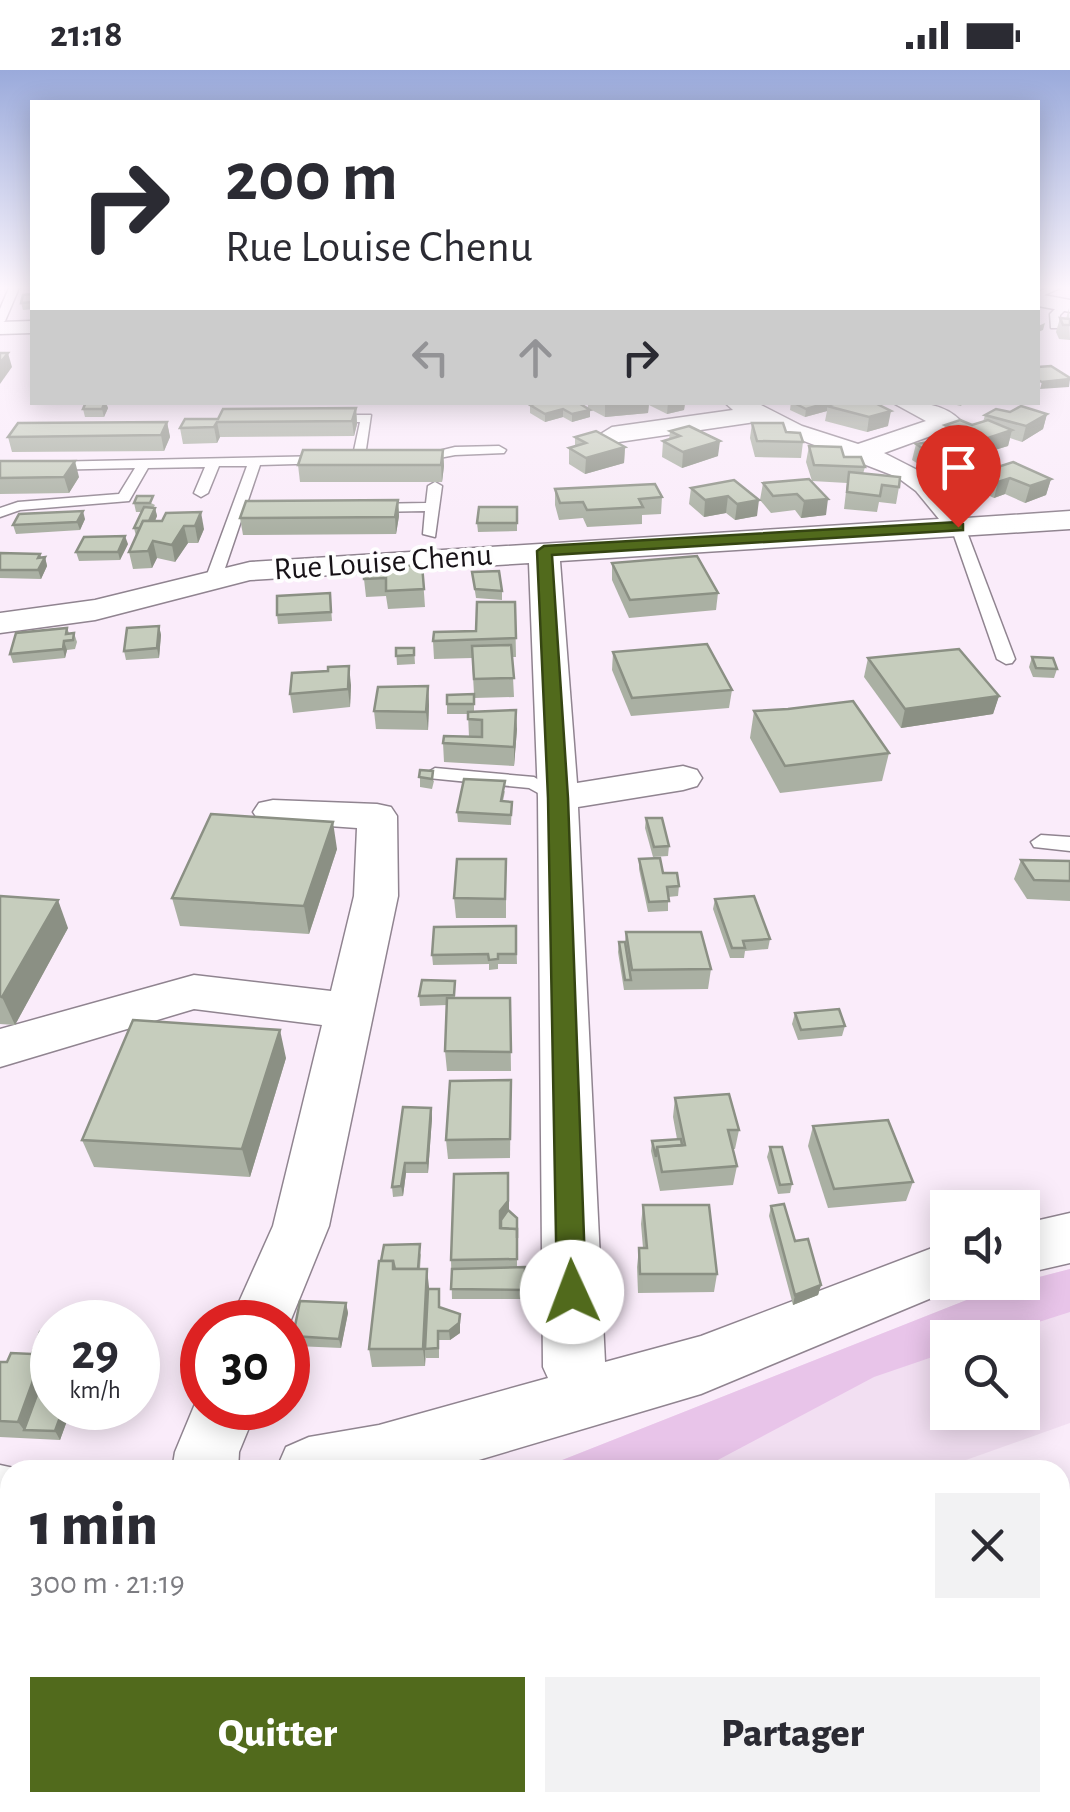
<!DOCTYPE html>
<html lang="fr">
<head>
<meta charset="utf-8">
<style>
  body { margin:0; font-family:"Alegreya Sans",sans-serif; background:#f2f2f3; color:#2b2b33; height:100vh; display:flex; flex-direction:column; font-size:38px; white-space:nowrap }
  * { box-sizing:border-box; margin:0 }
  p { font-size:32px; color:#7c7c81 }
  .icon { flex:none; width:55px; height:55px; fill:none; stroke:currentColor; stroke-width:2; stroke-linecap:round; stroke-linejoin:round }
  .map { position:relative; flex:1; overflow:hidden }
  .sheet { position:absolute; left:0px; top:1390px; width:1070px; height:352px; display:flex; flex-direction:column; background:#fff; border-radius:30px 30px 0 0; box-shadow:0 5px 25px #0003 }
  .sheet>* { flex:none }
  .guide { position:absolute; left:30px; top:30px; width:1010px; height:305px; border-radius:0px; box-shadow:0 5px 25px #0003; background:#fff; color:#2b2b33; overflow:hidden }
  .fabs { position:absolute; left:930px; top:1120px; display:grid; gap:20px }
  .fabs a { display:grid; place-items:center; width:110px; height:110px; border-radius:0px; background:#fff; box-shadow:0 5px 25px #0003; font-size:50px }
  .speed { position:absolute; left:30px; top:1230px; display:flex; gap:20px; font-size:50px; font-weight:700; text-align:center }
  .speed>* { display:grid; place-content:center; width:130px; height:130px; border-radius:50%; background:#fff; box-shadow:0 5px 25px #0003; line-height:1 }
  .speed small { font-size:25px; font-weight:400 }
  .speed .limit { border:15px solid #d22; background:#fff; color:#111 }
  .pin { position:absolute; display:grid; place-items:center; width:85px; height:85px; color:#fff; margin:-102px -42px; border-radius:50% 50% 50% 0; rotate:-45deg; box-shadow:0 0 10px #0007 }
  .pin .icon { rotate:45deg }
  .me { position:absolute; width:110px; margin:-55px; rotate:358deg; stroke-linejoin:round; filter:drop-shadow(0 0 8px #0008) }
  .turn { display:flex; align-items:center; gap:35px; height:210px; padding:0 30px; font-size:45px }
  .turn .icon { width:130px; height:130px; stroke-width:2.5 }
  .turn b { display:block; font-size:70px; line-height:85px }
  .lanes { display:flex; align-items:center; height:95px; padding:0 30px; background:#0003; justify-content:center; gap:50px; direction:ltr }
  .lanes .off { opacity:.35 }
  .round { display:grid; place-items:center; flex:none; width:105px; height:105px; border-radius:0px; background:#f2f2f3 }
  .summary { display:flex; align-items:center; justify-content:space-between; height:170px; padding:0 30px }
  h1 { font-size:60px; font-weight:800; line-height:75px }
  .cta { display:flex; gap:20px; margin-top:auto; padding:20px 30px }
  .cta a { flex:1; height:115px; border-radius:0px; background:#516a1c; color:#fff; font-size:40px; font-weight:800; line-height:115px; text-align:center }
  .cta a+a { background:#f2f2f3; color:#2b2b33 }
  .status { display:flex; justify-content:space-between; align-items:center; height:70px; padding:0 50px; background:#fff; direction:ltr }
  .status svg { height:28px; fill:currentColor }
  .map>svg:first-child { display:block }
  .built { fill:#f2dff2; fill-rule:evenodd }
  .green { fill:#e8c4e9 }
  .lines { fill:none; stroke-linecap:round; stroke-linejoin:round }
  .lane-casing { stroke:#908490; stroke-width:3 }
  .street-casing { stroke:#908490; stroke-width:3 }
  .lane { fill:#fff; fill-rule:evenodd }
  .street { fill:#fff; fill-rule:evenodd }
  .wall { fill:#aab0a3 }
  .shaded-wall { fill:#8b9084 }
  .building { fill:#c6cdbd; stroke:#8b9084; stroke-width:2.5 }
  .route { fill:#516a1c; stroke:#354512; stroke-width:2.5 }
  .labels { text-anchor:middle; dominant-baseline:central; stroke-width:8; stroke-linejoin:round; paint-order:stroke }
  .far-street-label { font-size:32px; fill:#171217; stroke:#fefefe }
</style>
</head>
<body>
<div class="status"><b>21:18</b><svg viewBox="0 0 49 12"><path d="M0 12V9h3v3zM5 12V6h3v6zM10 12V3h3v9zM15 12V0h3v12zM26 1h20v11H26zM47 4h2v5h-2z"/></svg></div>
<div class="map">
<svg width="1070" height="1742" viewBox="0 0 1070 1742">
  <rect width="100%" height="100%" fill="#faecfa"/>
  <g class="built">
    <path d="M1070,1199V1353L938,1400H537L997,1218ZM948,1268H1022V1342H948Z"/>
    <polygon points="10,1622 10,1732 417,1733 403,1742 0,1742 0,1628"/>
  </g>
  <polygon class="green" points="1070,1199 1070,1242 992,1267 948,1268 947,1282 874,1307 699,1400 537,1400 997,1218"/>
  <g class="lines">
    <g class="lane-casing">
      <g id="lane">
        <polygon points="9,218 19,218 5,251 0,254 0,239"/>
        <polygon points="1047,218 1060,218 1038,228 1038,222"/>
        <polygon points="1060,234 1069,236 1060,245 1059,258 1051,258 1050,244"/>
        <polygon points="321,345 371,345 364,393 352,390 360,352 325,352 319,348"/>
        <polygon points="499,376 506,380 504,383 455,385 413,393 406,389 455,377"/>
        <polygon points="326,386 331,387 331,393 260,395 221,510 213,515 205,510 247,396 219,396 208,423 201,427 194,423 205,397 148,398 129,431 20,440 0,447 0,438 18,432 119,424 135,398 0,401 0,393"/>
        <polygon points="435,412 442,416 435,467 423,464 425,441 371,442 364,438 371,434 426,433 428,416"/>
        <polygon points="958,453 965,457 1015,589 1012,593 1006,594 997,589 951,457"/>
        <polygon points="435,698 534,707 568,728 558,734 529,718 428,708 425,704"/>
        <polygon points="1041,765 1070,767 1070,781 1034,777 1031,772"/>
      </g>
    </g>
    <g class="street-casing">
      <g id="street">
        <polygon points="1038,224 1070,230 1070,242 1038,236"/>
        <polygon points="32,251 32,263 0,264 0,252"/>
        <path d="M724,332H755L802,356L858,374L926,351L895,334C916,330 945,334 961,351L958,356L884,383L935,409L966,448L1070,441V459L560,491L577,713L683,696L697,700L702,708L697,716L683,720L578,737L605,1292L701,1266L948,1172V1212H970L701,1324L445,1400H276L286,1377L309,1367L379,1355L548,1308L543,1297L538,728L529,493L250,510L95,550L0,563V543L95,530L250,492L939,449L916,421L897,407L755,352L612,373L599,365L612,357L733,340Z"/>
        <polygon points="273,730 377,734 391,737 397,746 398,826 329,1156 288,1257 288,1252 230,1252 273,1156 322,955 194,939 0,997 0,959 194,905 331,921 354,826 357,758 259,751 253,742 259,733"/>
        <polygon points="1070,1143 1070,1193 1022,1204 1022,1154"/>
        <polygon points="202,1317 202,1338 257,1338 239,1382 238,1400 172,1400 175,1382"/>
        <polygon points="0,1395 23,1400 10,1400 10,1461 0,1461"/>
        <polygon points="1060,1461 1070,1463 1070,1533 1060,1531"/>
        <polygon points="420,1732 507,1732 503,1742 416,1742"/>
      </g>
    </g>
    <use href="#lane" class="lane"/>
    <use href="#street" class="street"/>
  </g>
  <g class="wall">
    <polygon points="32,224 32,239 23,240 21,233"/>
    <polygon points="1069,238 1070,270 1059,269 1056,262 1060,248 1066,249"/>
    <polygon points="86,332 106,332 108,338 104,347 85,347 83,339"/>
    <polygon points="541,332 590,347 572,352 563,347 545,352 530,343 530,335"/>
    <polygon points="588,332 687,332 685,333 684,340 667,344 649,335 648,343 605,347 588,338"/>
    <polygon points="791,332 837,332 888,356 867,362 825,351 827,341 805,347 790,340"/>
    <polygon points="943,332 964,332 961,336"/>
    <polygon points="356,338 357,354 354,366 220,367 217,373 183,374 180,358 218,349"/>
    <polygon points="1010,342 1047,344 1043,359 1022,372 1010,368 1008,376 978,385 973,383 970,395 962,396 960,405 940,408 912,390 916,374 942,370 945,355 972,355 983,352 985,345"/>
    <polygon points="167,352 170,367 164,381 12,382 8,367"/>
    <polygon points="752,353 786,362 803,372 801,388 755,387 750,368"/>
    <polygon points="670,361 718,386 682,398 662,387 663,371 669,370"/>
    <polygon points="575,367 625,377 624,393 585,404 569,394 569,378 575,376"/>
    <polygon points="809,376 844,387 865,397 863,404 899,417 896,434 879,432 877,442 844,439 847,413 812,411 806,392"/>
    <polygon points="443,380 444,396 442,412 300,412 298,395"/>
    <polygon points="0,391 79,407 69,423 0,424"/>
    <polygon points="979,403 1051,409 1046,425 1025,433 1005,424 994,428 975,419"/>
    <polygon points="809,409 826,445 801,448 795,440 771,443 760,430 763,413"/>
    <polygon points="734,410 757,446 735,450 726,443 704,447 689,434 691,418"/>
    <polygon points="555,419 662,427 661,444 642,445 642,454 587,457 583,448 559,450 555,435"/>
    <polygon points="137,426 155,435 153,438 155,438 157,446 155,451 162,451 166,443 204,459 198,473 188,473 175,492 157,488 152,498 133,499 129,482 136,466 134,458 142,442 136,442 134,433"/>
    <polygon points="398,430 399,446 396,464 243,465 240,448"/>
    <polygon points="517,437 517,461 478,462 477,453"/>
    <polygon points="85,449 80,460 16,464 13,455"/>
    <polygon points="128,474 120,490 79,491 76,482"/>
    <polygon points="0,483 45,487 47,496 41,509 0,508"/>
    <polygon points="612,493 718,523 716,540 629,548 612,510"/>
    <polygon points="422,495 425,537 388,539 386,526 366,527 364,509 380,497"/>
    <polygon points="472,502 502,521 502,530 476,528"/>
    <polygon points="330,523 332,551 278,554 277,545"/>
    <polygon points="515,532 516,587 512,587 514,627 474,628 474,642 517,659 514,696 444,692 443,673 469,667 468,644 447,644 447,634 474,624 472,588 434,589 433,571 476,561"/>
    <polygon points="159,556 161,565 159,588 126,590 124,581"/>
    <polygon points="67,558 69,563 74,563 77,572 75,579 67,580 65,588 13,593 10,584"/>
    <polygon points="396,578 414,578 415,594 397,595"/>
    <polygon points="613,582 732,620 729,638 631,646 612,600"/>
    <polygon points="1032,587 1057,599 1054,608 1033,607 1029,597"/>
    <polygon points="868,588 999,626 993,644 901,658 864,607"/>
    <polygon points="351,615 350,637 293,643 290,624"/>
    <polygon points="428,616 429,635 428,660 376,659 374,641"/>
    <polygon points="754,641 889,683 882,711 780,723 750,668"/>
    <polygon points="420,700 434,711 432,719 420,717"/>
    <polygon points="505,721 503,731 512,732 511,755 458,752 457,742"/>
    <polygon points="646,748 669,776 668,786 653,787 645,758"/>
    <polygon points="337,779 309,864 180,856 172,828"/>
    <polygon points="506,789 506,848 456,848 454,828"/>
    <polygon points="639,789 663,803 679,816 678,826 668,827 668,841 648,842 639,799"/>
    <polygon points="1021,790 1070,791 1070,831 1027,829 1014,809"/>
    <polygon points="0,826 68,858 15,955 0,954"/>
    <polygon points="715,829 770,869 768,879 745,881 744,888 730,888 713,839"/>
    <polygon points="516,856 517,894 498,894 498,899 489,900 489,894 433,895 432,885"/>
    <polygon points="626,862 711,899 708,919 624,920 618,882 619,872 625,872"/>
    <polygon points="455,911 455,928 510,928 511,1001 447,1001 445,981 447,935 420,936 419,926"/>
    <polygon points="795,943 845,956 842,966 798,970 792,954"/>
    <polygon points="286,988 250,1107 94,1097 82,1070"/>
    <polygon points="511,1010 510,1088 448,1089 446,1070"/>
    <polygon points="675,1028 739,1060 735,1079 733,1079 737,1096 733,1115 660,1121 651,1081 652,1071 677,1069 673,1047"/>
    <polygon points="431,1038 432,1048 428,1103 406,1103 403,1126 393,1127 392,1117"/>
    <polygon points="813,1056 913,1112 906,1131 828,1138 808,1076"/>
    <polygon points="770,1077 792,1114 790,1123 778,1124 767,1087"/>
    <polygon points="643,1135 717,1204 714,1222 638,1223 637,1197 639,1178 643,1178 641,1154"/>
    <polygon points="771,1136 795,1171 821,1215 818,1225 793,1235 769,1146"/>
    <polygon points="509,1141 517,1148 517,1197 525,1197 525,1229 452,1229 451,1190"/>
    <polygon points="421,1183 420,1199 429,1219 440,1228 440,1238 460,1244 460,1263 450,1270 439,1270 439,1288 426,1288 426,1286 425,1296 372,1297 369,1279"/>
    <polygon points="346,1233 348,1243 341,1278 296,1276 293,1266"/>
    <polygon points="52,1262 52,1338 98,1338 97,1341 90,1340 88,1348 68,1348 60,1370 0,1367 0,1292 7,1292 32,1284"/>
    <polygon points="777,1732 883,1732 885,1742 779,1742"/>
  </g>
  <g class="shaded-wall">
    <polygon points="1045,253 1043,260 1038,262 1038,256"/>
    <polygon points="8,283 12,297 0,314 0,293"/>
    <polygon points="1070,309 1069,317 1040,319 1042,312"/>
    <polygon points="105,332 108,338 104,347 102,339"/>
    <polygon points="605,332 649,332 648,343 605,347"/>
    <polygon points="668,332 687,332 685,333 684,340 667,344"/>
    <polygon points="830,332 837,332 827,336 827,341 805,347 806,339"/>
    <polygon points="356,338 357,354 354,366 352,351"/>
    <polygon points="563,339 563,347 545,352 545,344"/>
    <polygon points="590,340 590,347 572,352 572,344"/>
    <polygon points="891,341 888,356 867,362 869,347"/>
    <polygon points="1047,344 1043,359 1022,372 1026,356"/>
    <polygon points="167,352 170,367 164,381 161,365"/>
    <polygon points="217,352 220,367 217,373 214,357"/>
    <polygon points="1012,360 1008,376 978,385 982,370"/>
    <polygon points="720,371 718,386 682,398 683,382"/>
    <polygon points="625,377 624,393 585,404 586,388"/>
    <polygon points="974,379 970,395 962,396 960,405 940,408 944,392 955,382"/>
    <polygon points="443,380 444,396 442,412 441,395"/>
    <polygon points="75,391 79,407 69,423 64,407"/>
    <polygon points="1010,408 1005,424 994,428 998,412"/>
    <polygon points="1051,409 1046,425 1025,433 1030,416"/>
    <polygon points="728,426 726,443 704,447 705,430"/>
    <polygon points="828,429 826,445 801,448 804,431"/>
    <polygon points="398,430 399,446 396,464 395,447"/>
    <polygon points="759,430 757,446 735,450 737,434"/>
    <polygon points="155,438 157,446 148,467 146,458"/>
    <polygon points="83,441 85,449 80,460 77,452"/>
    <polygon points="201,442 204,459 198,473 195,456"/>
    <polygon points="184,456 188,473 175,492 172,475"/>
    <polygon points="125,466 128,474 120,490 118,482"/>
    <polygon points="153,471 157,488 152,498 148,481"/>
    <polygon points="40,484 42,492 45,487 47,496 41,509 38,500 38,488"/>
    <polygon points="159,556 161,565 159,588 157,578"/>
    <polygon points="64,571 67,580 65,588 63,579"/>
    <polygon points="349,596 351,615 350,637 348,619"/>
    <polygon points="428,616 429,635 428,660 426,642"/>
    <polygon points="999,626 993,644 901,658 905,639"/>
    <polygon points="516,640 517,659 514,696 514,677"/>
    <polygon points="333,752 337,779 309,864 304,836"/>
    <polygon points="58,830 68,858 15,955 2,927"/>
    <polygon points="280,960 286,988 250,1107 242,1079"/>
    <polygon points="431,1038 432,1048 428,1103 427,1093"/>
    <polygon points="405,1093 406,1103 403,1126 401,1116"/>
    <polygon points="509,1122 509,1150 501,1160 500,1141"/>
    <polygon points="427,1199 429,1217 426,1279 425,1279 425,1296 423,1279"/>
    <polygon points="821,1215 818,1225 793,1235 795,1225"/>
    <polygon points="346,1233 348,1243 341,1278 339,1269"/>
    <polygon points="460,1244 460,1263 450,1270 449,1261"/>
    <polygon points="42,1286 52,1303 24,1360 18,1352"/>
    <polygon points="83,1338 89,1338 90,1340 88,1348"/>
    <polygon points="63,1339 68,1348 60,1370 55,1361"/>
  </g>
  <g class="building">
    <polygon points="32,224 32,232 21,233 23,225"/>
    <polygon points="1060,248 1070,249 1070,255 1063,255"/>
    <polygon points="0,283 8,283 0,293"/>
    <polygon points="1051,296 1070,308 1070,309 1042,312 1038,310 1038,297"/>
    <polygon points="86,332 105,332 102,339 83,339"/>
    <polygon points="541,332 577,332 590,340 572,344 563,339 545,344 530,335"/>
    <polygon points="792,332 830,332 806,339"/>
    <polygon points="839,332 873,332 891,341 869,347 827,336"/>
    <polygon points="1021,336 1047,344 1026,356 985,345 996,339 1010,342"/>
    <polygon points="356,338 352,351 217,352 214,357 180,358 185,349 218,349 223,339"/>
    <polygon points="960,350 972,355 988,350 1012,360 982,370 945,355"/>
    <polygon points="167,352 161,365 8,367 18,353"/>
    <polygon points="752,353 783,353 786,362 800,363 803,372 757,371"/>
    <polygon points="689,356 720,371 683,382 663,371 680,366 670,361"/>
    <polygon points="596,361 625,377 586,388 569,378 586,373 575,367"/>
    <polygon points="955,368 974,379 955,382 964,389 944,392 916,374"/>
    <polygon points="809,376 841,377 844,387 861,387 865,397 814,395"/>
    <polygon points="303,380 443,380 441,395 298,395"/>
    <polygon points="0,391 75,391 64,407 0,408"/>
    <polygon points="1013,392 1051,409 1030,416 1010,408 998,412 979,403"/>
    <polygon points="849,402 900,407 899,417 882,415 880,426 847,422"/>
    <polygon points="809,409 828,429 804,431 797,424 773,426 763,413"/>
    <polygon points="734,410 759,430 737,434 728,426 705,430 691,418"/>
    <polygon points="655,414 662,427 639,429 643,437 587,440 583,432 560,433 555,419"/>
    <polygon points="137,426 153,426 150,433 134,433"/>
    <polygon points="398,430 395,447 240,448 246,431"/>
    <polygon points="144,437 155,438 149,451 143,451 140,458 134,458"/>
    <polygon points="479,437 517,437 517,453 477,453"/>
    <polygon points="83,441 77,452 13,455 19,444"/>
    <polygon points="201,442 195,456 184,456 172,475 153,471 148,481 129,482 143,451 162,451 166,443"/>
    <polygon points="125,466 118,482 76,482 84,467"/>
    <polygon points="0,483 40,484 38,488 45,487 38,500 0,500"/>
    <polygon points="697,486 718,523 630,530 612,493"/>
    <polygon points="364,492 379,492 379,497 422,495 424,519 386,521 386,508 364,509"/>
    <polygon points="499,501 502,521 475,519 472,502"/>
    <polygon points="330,523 331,542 277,545 277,526"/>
    <polygon points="477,532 515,532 516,568 433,571 434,562 476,561"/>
    <polygon points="159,556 157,578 124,581 127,558"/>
    <polygon points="67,558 66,564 74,563 73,570 64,571 63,579 10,584 16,563"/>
    <polygon points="707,574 732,620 632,628 613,582"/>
    <polygon points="511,575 514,608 474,609 472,576"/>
    <polygon points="396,578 414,578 414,585 396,586"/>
    <polygon points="959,579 999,626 905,639 868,588"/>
    <polygon points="1032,587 1053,588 1057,599 1036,598"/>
    <polygon points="349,596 348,619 290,624 292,603 328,601 328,597"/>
    <polygon points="428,616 426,642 374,641 378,617"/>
    <polygon points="474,624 474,634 447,634 447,625"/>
    <polygon points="853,631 889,683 785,696 754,641 788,639"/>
    <polygon points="516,640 514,677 443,673 444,666 482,667 482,650 468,649 468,642"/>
    <polygon points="420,700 433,701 432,709 419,707"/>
    <polygon points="464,709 505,711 501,731 512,732 511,745 457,742"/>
    <polygon points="211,744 333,752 304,836 172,828"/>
    <polygon points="646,748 662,748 669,776 654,777"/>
    <polygon points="660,788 663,803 677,803 679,816 667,817 669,831 649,832 639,789"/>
    <polygon points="457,789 506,789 505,829 454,828"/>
    <polygon points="1021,790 1070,791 1070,811 1034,810"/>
    <polygon points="0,826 58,830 2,927 0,926"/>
    <polygon points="754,826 770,869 743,871 745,878 732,878 715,829"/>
    <polygon points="516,856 516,884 498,884 498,889 489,890 488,884 432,885 434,857"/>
    <polygon points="626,862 701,862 711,899 632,900"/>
    <polygon points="619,872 625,872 631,910 625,910"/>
    <polygon points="422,910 455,911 454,925 419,926"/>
    <polygon points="447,928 510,928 511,982 445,981"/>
    <polygon points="839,939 845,956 801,960 795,943"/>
    <polygon points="133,950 280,960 242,1079 82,1070"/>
    <polygon points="511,1010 510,1069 446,1070 450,1011"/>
    <polygon points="729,1024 739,1060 728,1060 737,1096 662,1102 657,1077 685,1075 675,1028"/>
    <polygon points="403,1037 431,1038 427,1093 405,1093 401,1116 392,1117"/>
    <polygon points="888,1050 913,1112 834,1119 813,1056"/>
    <polygon points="681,1069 682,1075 657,1077 656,1087 652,1071"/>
    <polygon points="770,1077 782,1077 792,1114 780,1115"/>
    <polygon points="508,1103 508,1131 500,1141 500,1158 517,1159 517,1189 451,1190 454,1104"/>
    <polygon points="784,1134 795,1171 808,1169 821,1215 795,1225 771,1136"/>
    <polygon points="643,1135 709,1135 717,1204 640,1204 639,1178 647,1178"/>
    <polygon points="508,1140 517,1148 517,1168 517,1159 501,1158 501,1150"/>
    <polygon points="420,1174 418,1199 395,1199 393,1191 381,1191 384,1175"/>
    <polygon points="379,1191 393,1191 393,1199 427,1199 423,1279 369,1279"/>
    <polygon points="525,1197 525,1220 451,1219 452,1199"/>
    <polygon points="428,1219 439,1219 439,1237 460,1244 459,1253 449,1261 438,1261 438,1278 425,1279"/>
    <polygon points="300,1231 346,1233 339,1269 293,1266"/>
    <polygon points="40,1262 52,1262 52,1280 50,1286 42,1286 18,1352 0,1351 0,1292 7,1292 11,1283 32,1284"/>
    <polygon points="48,1295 52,1295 52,1338 83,1338 63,1339 55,1361 24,1360"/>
    <polygon points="1060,1690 1068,1712 1060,1713"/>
    <polygon points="786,1732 883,1732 885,1742 788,1742"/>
  </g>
  <linearGradient id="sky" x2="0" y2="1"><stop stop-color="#9aaadb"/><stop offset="0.47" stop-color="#fdf6fd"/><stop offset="1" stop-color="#fdf6fd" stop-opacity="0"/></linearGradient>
  <rect width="1070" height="462" fill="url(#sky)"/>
  <polygon class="route" points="958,452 963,454 963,460 552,485 568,728 586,1222 582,1231 572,1235 561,1231 557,1222 548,728 537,481 544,476"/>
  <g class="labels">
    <g class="far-street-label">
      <text transform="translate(383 492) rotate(-4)">Rue Louise Chenu</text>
    </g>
  </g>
</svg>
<div class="fabs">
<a><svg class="icon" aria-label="sound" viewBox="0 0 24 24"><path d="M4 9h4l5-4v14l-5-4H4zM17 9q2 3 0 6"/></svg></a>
<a><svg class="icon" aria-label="search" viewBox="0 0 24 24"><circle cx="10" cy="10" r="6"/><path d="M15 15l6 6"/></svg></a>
</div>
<div class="speed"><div>29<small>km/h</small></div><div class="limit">30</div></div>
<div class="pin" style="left:958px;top:457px;background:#d93025"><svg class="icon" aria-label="arrive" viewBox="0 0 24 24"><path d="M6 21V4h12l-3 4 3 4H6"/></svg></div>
<svg class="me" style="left:572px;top:1222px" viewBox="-20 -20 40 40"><circle r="19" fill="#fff"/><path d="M0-13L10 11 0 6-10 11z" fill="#516a1c"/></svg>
<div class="guide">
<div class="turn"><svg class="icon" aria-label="right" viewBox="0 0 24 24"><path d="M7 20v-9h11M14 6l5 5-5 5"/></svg><div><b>200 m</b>Rue Louise Chenu</div></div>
<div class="lanes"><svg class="icon off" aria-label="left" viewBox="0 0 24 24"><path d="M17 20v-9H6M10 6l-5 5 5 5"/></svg><svg class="icon off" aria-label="ahead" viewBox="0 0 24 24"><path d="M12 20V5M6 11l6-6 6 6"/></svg><svg class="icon" aria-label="right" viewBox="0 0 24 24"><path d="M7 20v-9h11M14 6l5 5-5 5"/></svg></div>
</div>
<section class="sheet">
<div class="summary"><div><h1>1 min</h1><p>300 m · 21:19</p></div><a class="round"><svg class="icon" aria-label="close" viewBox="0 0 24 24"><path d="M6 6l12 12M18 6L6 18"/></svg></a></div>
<div class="cta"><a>Quitter</a><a>Partager</a></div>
</section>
</div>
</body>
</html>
